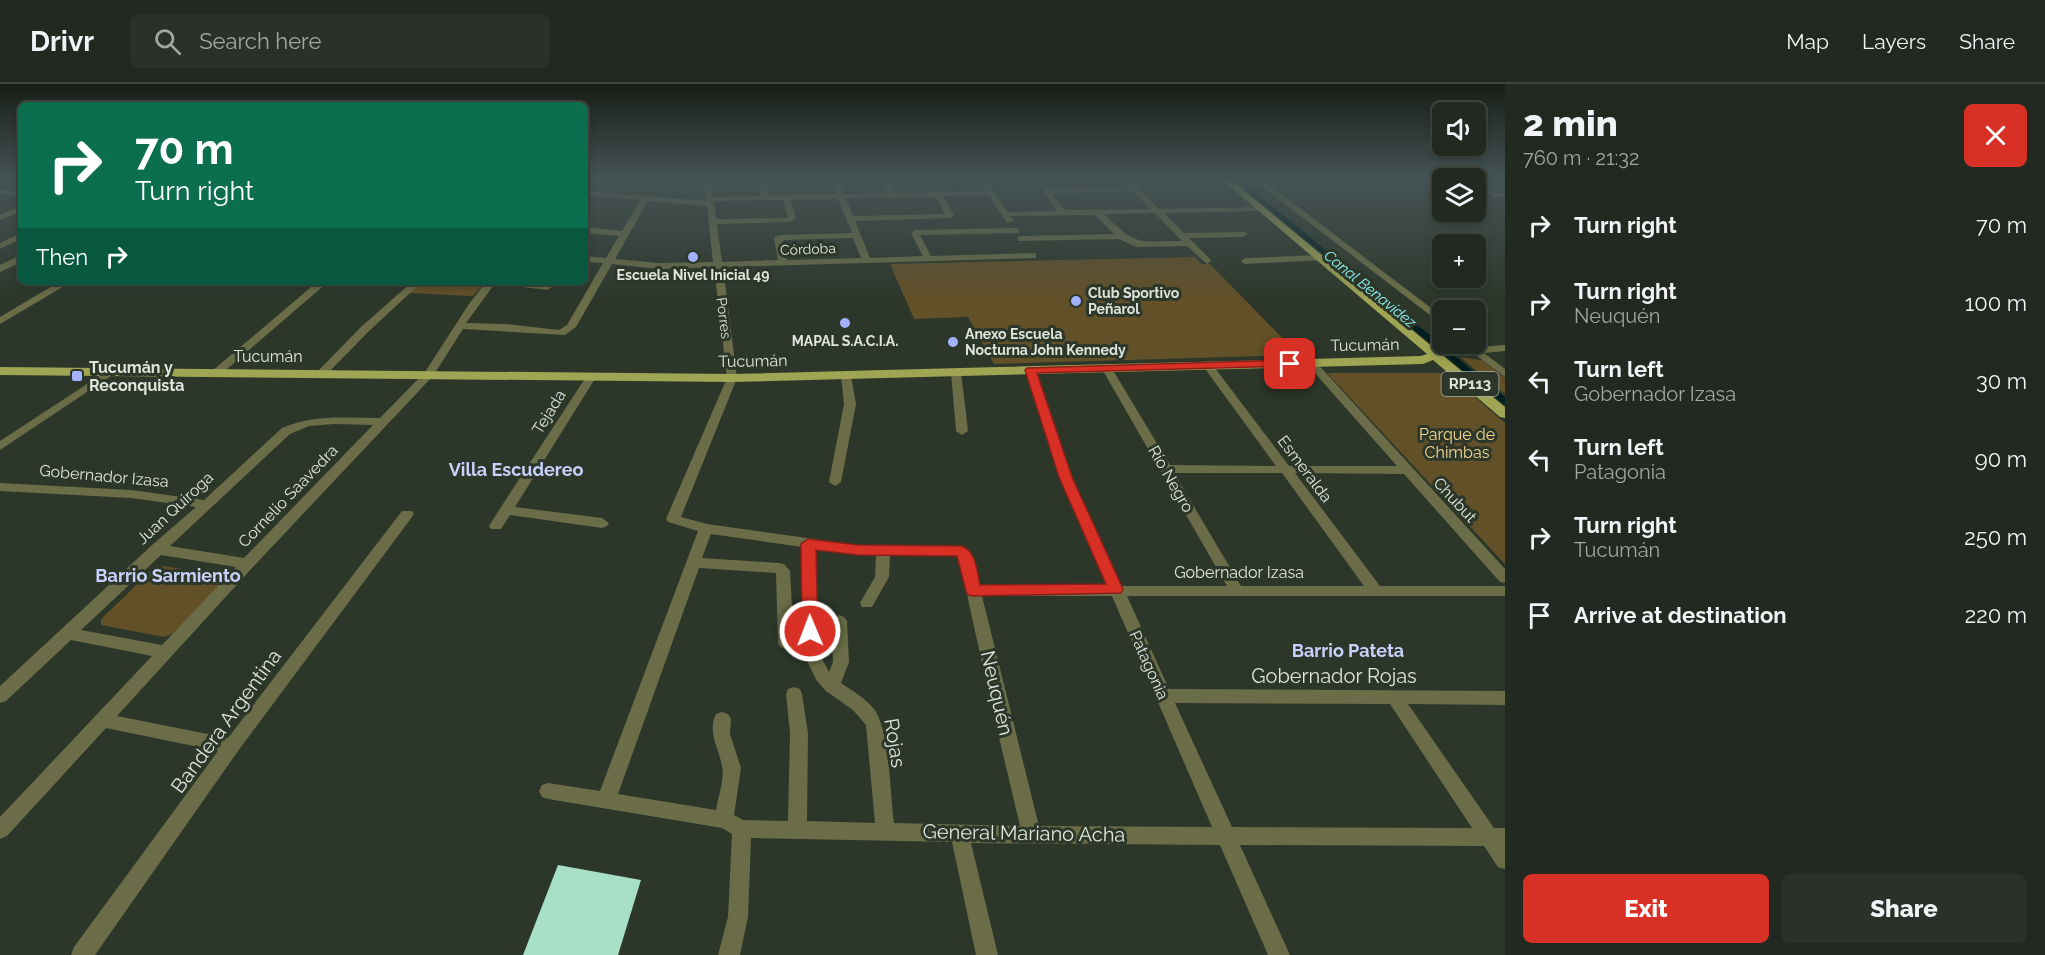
<!DOCTYPE html>
<html lang="en">
<head>
<meta charset="utf-8">
<style>
  body { margin:0; font-family:Raleway,sans-serif; background:#293129; color:#f1f3f6; height:100vh; display:flex; flex-direction:column; font-size:22px; white-space:nowrap }
  * { box-sizing:border-box; margin:0 }
  p { font-size:20px; color:#a2a6a5 }
  .icon { flex:none; width:33px; height:33px; fill:none; stroke:currentColor; stroke-width:2; stroke-linecap:round; stroke-linejoin:round }
  .map { position:relative; flex:1; overflow:hidden }
  .sheet { display:flex; flex-direction:column; background:#212920; width:540px }
  .sheet>* { flex:none }
  .banner { position:absolute; left:18px; top:18px; width:570px; height:183px; border-radius:9px; box-shadow:0 3px 9px #0003,0 0 0 2px #3e453e; background:#0b6e4f; color:#fff; overflow:hidden }
  .tools { position:absolute; left:1432px; top:18px; display:grid; gap:12px }
  .tools a { display:grid; place-items:center; width:54px; height:54px; border-radius:9px; background:#212920; box-shadow:0 3px 9px #0003,0 0 0 2px #3e453e; font-size:30px }
  .pin { position:absolute; display:grid; place-items:center; width:51px; height:51px; color:#fff; margin:-26px; border-radius:12px; box-shadow:0 3px 9px #0006 }
  .me { position:absolute; width:66px; margin:-33px; rotate:359deg; stroke-linejoin:round; filter:drop-shadow(0 0 4px #0008) }
  .turn { display:flex; align-items:center; gap:21px; height:126px; padding:0 18px; font-size:27px }
  .turn .icon { width:78px; height:78px; stroke-width:2.5 }
  .turn b { display:block; font-size:42px; line-height:51px }
  .then { display:flex; align-items:center; height:57px; padding:0 18px; background:#0003; gap:12px; font-size:22px }
  .round { display:grid; place-items:center; flex:none; width:63px; height:63px; border-radius:9px; background:#293129 }
  .head { display:flex; align-items:center; justify-content:space-between; height:102px; padding:0 18px }
  h1 { font-size:36px; font-weight:800; line-height:45px }
  .button { display:flex; gap:12px; margin-top:auto; padding:12px 18px }
  .button a { flex:1; height:69px; border-radius:9px; background:#d93025; color:#fff; font-size:24px; font-weight:800; line-height:69px; text-align:center }
  .button a+a { background:#293129; color:#f1f3f6 }
  ul { padding:0; list-style:none }
  li { display:flex; align-items:center; gap:18px; height:78px; padding:0 18px }
  li div { flex:1 }
  li b { display:block; font-size:22px }
  li em { font-style:normal }
  header { display:flex; align-items:center; gap:36px; box-sizing:border-box; height:84px; padding:0 30px; background:#212920; border-bottom:2px solid #3e453e }
  header strong { font-size:28px }
  nav { display:flex; gap:33px; margin-inline-start:auto; font-size:21px }
  .search { width:420px; height:54px; background:#293129; display:flex; align-items:center; gap:15px; box-sizing:border-box; padding:0 21px; border-radius:9px; color:#a2a6a5; font-size:22px }
  main { display:flex; flex:1; min-height:0 }
  .map>svg:first-child { display:block }
  .green { fill:#625028 }
  .lines { fill:none; stroke-linecap:round; stroke-linejoin:round }
  .canal { fill:#001f1e; fill-rule:evenodd }
  .building { fill:#a7dfc7 }
  .minor { fill:#6a6d47; fill-rule:evenodd }
  .major { fill:#9fa553; fill-rule:evenodd }
  .route { fill:#d93025; stroke:#8d1f18; stroke-width:1.5 }
  .poi-dot { fill:#a3b2fd; stroke:#2c372a; stroke-width:2 }
  .labels { text-anchor:middle; dominant-baseline:central; stroke-width:6; stroke-linejoin:round; paint-order:stroke }
  .far-street-label { font-size:14px; fill:#dee5dc; stroke:#2c372a }
  .far-poi-label { font-size:14px; font-weight:bold; fill:#dee5dc; stroke:#2c372a }
  .far-water-label { font-size:15px; font-style:italic; fill:#8cf2f0; stroke:#2c372a }
  .shield { fill:#2c372a; stroke:#a9b1a7; stroke-width:1.5 }
  .shield-label { font-size:15px; font-weight:bold; fill:#dee5dc }
  .street-label { font-size:16px; fill:#dee5dc; stroke:#2c372a }
  .poi-label { font-size:16px; font-weight:bold; fill:#dee5dc; stroke:#2c372a; text-anchor:start }
  .park-label { font-size:16px; fill:#f6d58f; stroke:#2c372a }
  .neighbourhood-label { font-size:18px; font-weight:bold; fill:#c7d1fb; stroke:#2c372a }
  .near-street-label { font-size:20px; fill:#dee5dc; stroke:#2c372a }
</style>
</head>
<body>
<header>
<strong>Drivr</strong>
<div class="search"><svg class="icon" aria-label="search" viewBox="0 0 24 24"><circle cx="10" cy="10" r="6"/><path d="M15 15l6 6"/></svg>Search here</div>
<nav><a>Map</a><a>Layers</a><a>Share</a></nav>
</header>
<main>
<div class="map">
<svg width="1505" height="871" viewBox="0 0 1505 871">
  <rect width="100%" height="100%" fill="#2c372a"/>
  <g class="green">
    <polygon points="1195,173 1202,180 1210,180 1299,271 994,280 968,233 914,235 890,180"/>
    <polygon points="422,198 479,198 483,201 473,212 408,209"/>
    <polygon points="1460,273 1482,276 1505,294 1505,310"/>
    <polygon points="1327,289 1447,289 1505,339 1505,480"/>
    <polygon points="164,482 224,492 224,498 174,549 164,553 101,541 101,535 153,485"/>
  </g>
  <g class="lines">
    <polygon class="canal" points="1231,94 1238,94 1505,313 1505,320 1502,319"/>
  </g>
  <polygon class="building" points="558,781 641,796 618,871 523,871"/>
  <g class="lines">
    <g class="minor">
      <path d="M703,94H711L713,113L761,112L758,94H767L765,96L769,111L837,110L830,94H838L844,110L889,109L881,94H889L897,109L986,107L977,94H985L1008,128L1057,127L1043,107L1044,105L1129,103L1120,94H1128L1159,125L1264,123V127H1261L1164,129L1184,149L1246,148L1247,150L1243,153L1189,154L1210,175L1211,177L1207,180L1187,162L1136,163L1119,155L1018,157V153L1021,152L1114,150L1095,131L1011,132L1014,137L1007,139L989,111L943,112L954,132L950,134L855,137L870,174L923,172L911,149L915,146L1016,144L1019,145V149L920,151L931,172L1033,169L1036,170V174L723,183L737,294L681,433L707,440L858,461L961,462C977,467 977,488 980,502H1107L1060,393L1026,286L1031,283L1036,286L1072,393L1122,502H1227L1102,285L1107,282L1111,283L1170,381L1276,382L1203,282L1208,279L1212,280L1289,382H1397L1306,279L1311,276L1315,277L1505,485V499L1500,498L1404,390L1295,389L1380,502H1505V512H1127L1169,605L1505,607V621L1408,620L1494,744H1505V785L1498,783L1484,762L1240,761L1290,871H1268L1220,761L971,759L998,871H976L952,758L751,754L748,833L740,871H718L728,833L732,750L722,744L548,715L542,713L539,707L542,701L548,699L600,707L698,447L668,438L666,435L727,294L714,183L659,185L612,180L576,243L565,251L463,245L433,292L252,484L117,632L228,654L402,427H412L414,430L412,433L238,667L95,871H71L74,863L218,667L106,644L7,752L0,755V733L152,572L71,556L6,617L0,619V602L151,462L196,423L131,414L0,407V399L131,406L204,416L282,344C314,330 346,334 380,334L425,288L469,220L486,198H496L466,239L505,240L559,246L567,241L603,179L585,178V172L606,174L619,152L585,149V143L622,147L640,116L585,111V107L706,117ZM1133,107L1150,125L1065,126L1052,109ZM936,113L945,130L853,132L846,114ZM838,115L852,149L778,151L774,154L778,176L722,178L717,140L790,138L796,134L791,116ZM766,116H783L788,134L716,135L714,117ZM648,117L707,122L713,178L659,179L615,175ZM1155,129L1182,157C1138,157 1137,163 1104,130ZM853,154L861,174L787,176L783,156ZM334,340L373,341L244,474L170,462L290,350L309,342ZM1174,389H1282L1364,502H1241ZM711,450L802,463L803,569L817,597L826,607L853,626L866,641L875,739L807,737L808,649L802,610L800,605L794,603L788,605L786,610L790,649L788,737L743,736L734,731L741,684L730,650L731,635L728,630L722,628L716,630C707,648 719,664 722,682C725,695 718,713 716,726L618,710L699,484L776,489L778,559L780,563L786,565L792,563L794,559L790,487L784,480L779,479L702,474ZM816,465L876,471L875,493L860,519L862,523H872L889,493L890,471L957,472L959,474L989,611L1020,742L894,739C890,711 890,646 874,625C865,614 853,607 841,599L849,578L847,537L844,533L839,531L834,533L831,537L833,578L829,588L819,569ZM161,471L236,483L162,561L81,546ZM982,512H1112L1212,743L1039,742ZM1175,619L1390,620L1472,744L1232,743Z"/>
      <polygon points="1061,94 1079,94 1075,96"/>
      <polygon points="1251,94 1260,94 1443,233 1443,241"/>
      <polygon points="0,106 21,108 21,112 0,110"/>
      <rect x="1493" y="109" width="12" height="4"/>
      <polygon points="18,123 21,123 21,128 0,136 0,131"/>
      <polygon points="21,149 21,155 0,165 0,159"/>
      <polygon points="21,171 21,178 0,188 0,181"/>
      <polygon points="1320,171 1323,172 1323,176 1245,180 1241,177 1245,174"/>
      <polygon points="59,198 71,198 0,240 0,233"/>
      <polygon points="317,198 328,198 220,291 212,291 212,287"/>
      <polygon points="412,198 422,198 369,247 326,291 318,291 318,287 361,243"/>
      <path d="M501,198C516,198 539,195 552,203L547,206L506,201Z"/>
      <polygon points="1470,260 1477,260 1479,263 1505,261 1505,267 1484,269 1505,285 1505,293 1473,269 1444,271 1435,274 1430,271 1442,265 1469,263"/>
      <polygon points="110,285 115,288 114,290 0,366 0,357"/>
      <polygon points="956,285 961,288 968,347 962,351 956,347 951,288"/>
      <polygon points="846,289 851,292 856,320 841,398 835,402 829,398 844,320 841,292"/>
      <polygon points="591,290 596,293 515,423 602,434 609,439 607,442 602,444 510,431 501,445 491,445 489,442 501,423 586,293"/>
    </g>
    <polygon class="major" points="1220,94 1229,94 1505,323 1505,334 1500,333 1433,276 1423,280 732,298 0,291 0,283 732,290 1421,272 1427,270"/>
  </g>
  <linearGradient id="sky" x2="0" y2="1"><stop stop-color="#181e17"/><stop offset="0.44" stop-color="#455355"/><stop offset="1" stop-color="#455355" stop-opacity="0"/></linearGradient>
  <rect width="1505" height="216" fill="url(#sky)"/>
  <path class="route" d="M1290,276L1296,280L1294,282L1037,289L1072,393L1123,505L1121,509L973,512L968,511L966,507L957,472L858,471L816,466L818,547L816,551H805L802,547L801,460L808,455L858,461L961,462C976,466 977,488 980,501L1106,500L1059,393L1025,286L1027,284Z"/>
  <g class="poi-dot">
    <circle cx="693" cy="173" r="6"/>
    <circle cx="1076" cy="217" r="6"/>
    <circle cx="845" cy="239" r="6"/>
    <circle cx="953" cy="258" r="6"/>
    <rect x="71" y="286" width="12" height="12" rx="3"/>
  </g>
  <g class="labels">
    <g class="far-street-label">
      <text transform="translate(808 165) rotate(-2)">Córdoba</text>
      <text transform="translate(724 234) rotate(83)">Porres</text>
    </g>
    <g class="far-poi-label">
      <text x="693" y="191">Escuela Nivel Inicial 49</text>
      <text x="1088" y="209" text-anchor="start">Club Sportivo<tspan x="1088" dy="16">Peñarol</tspan></text>
      <text x="965" y="250" text-anchor="start">Anexo Escuela<tspan x="965" dy="16">Nocturna John Kennedy</tspan></text>
      <text x="845" y="257">MAPAL S.A.C.I.A.</text>
    </g>
    <g class="far-water-label">
      <text transform="translate(1370 205) rotate(39)">Canal Benavídez</text>
    </g>
    <rect class="shield" x="1441.5" y="288" width="57" height="24" rx="4.5"/>
    <g class="shield-label">
      <text x="1470" y="300">RP113</text>
    </g>
    <g class="street-label">
      <text transform="translate(1365 261) rotate(-1)">Tucumán</text>
      <text x="268" y="272">Tucumán</text>
      <text transform="translate(753 277) rotate(-1)">Tucumán</text>
      <text transform="translate(549 328) rotate(-58)">Tejada</text>
      <text transform="translate(1305 385) rotate(53)">Esmeralda</text>
      <text transform="translate(104 392) rotate(5)">Gobernador Izasa</text>
      <text transform="translate(1171 395) rotate(60)">Río Negro</text>
      <text transform="translate(288 412) rotate(-46)">Cornelio Saavedra</text>
      <text transform="translate(1455 416) rotate(47)">Chubut</text>
      <text transform="translate(175 424) rotate(-43)">Juan Quiroga</text>
      <text x="1239" y="488">Gobernador Izasa</text>
      <text transform="translate(1149 581) rotate(66)">Patagonia</text>
    </g>
    <g class="poi-label">
      <text x="89" y="283">Tucumán y<tspan x="89" dy="18">Reconquista</tspan></text>
    </g>
    <g class="park-label">
      <text x="1457" y="350">Parque de<tspan x="1457" dy="18">Chimbas</tspan></text>
    </g>
    <g class="neighbourhood-label">
      <text x="516" y="385">Villa Escudereo</text>
      <text x="168" y="491">Barrio Sarmiento</text>
      <text x="1348" y="566">Barrio Pateta</text>
    </g>
    <g class="near-street-label">
      <text x="1334" y="592">Gobernador Rojas</text>
      <text transform="translate(997 609) rotate(77)">Neuquén</text>
      <text transform="translate(226 637) rotate(-54)">Bandera Argentina</text>
      <text transform="translate(895 659) rotate(81)">Rojas</text>
      <text transform="translate(1024 749) rotate(1)">General Mariano Acha</text>
    </g>
  </g>
</svg>
<div class="tools">
<a><svg class="icon" aria-label="sound" viewBox="0 0 24 24"><path d="M4 9h4l5-4v14l-5-4H4zM17 9q2 3 0 6"/></svg></a>
<a><svg class="icon" aria-label="layers" viewBox="0 0 24 24"><path d="M12 4l9 5-9 5-9-5zM3 14l9 5 9-5"/></svg></a>
<a>+</a>
<a>−</a>
</div>
<div class="pin" style="left:1290px;top:280px;background:#d93025"><svg class="icon" aria-label="arrive" viewBox="0 0 24 24"><path d="M6 21V4h12l-3 4 3 4H6"/></svg></div>
<svg class="me" style="left:810px;top:547px" viewBox="-20 -20 40 40"><circle r="17" fill="#d93025" stroke="#fff" stroke-width="3"/><path d="M0-11L8 9 0 5-8 9z" fill="#fff"/></svg>
<div class="banner">
<div class="turn"><svg class="icon" aria-label="right" viewBox="0 0 24 24"><path d="M7 20v-9h11M14 6l5 5-5 5"/></svg><div><b>70 m</b>Turn right</div></div>
<div class="then">Then<svg class="icon" aria-label="right" viewBox="0 0 24 24"><path d="M7 20v-9h11M14 6l5 5-5 5"/></svg></div>
</div>
</div>
<section class="sheet">
<div class="head"><div><h1>2 min</h1><p>760 m · 21:32</p></div><a class="round" style="background:#d93025;color:#fff"><svg class="icon" aria-label="close" viewBox="0 0 24 24"><path d="M6 6l12 12M18 6L6 18"/></svg></a></div>
<ul>
<li><svg class="icon" aria-label="right" viewBox="0 0 24 24"><path d="M7 20v-9h11M14 6l5 5-5 5"/></svg><div><b>Turn right</b></div><em>70 m</em></li>
<li><svg class="icon" aria-label="right" viewBox="0 0 24 24"><path d="M7 20v-9h11M14 6l5 5-5 5"/></svg><div><b>Turn right</b><p>Neuquén</p></div><em>100 m</em></li>
<li><svg class="icon" aria-label="left" viewBox="0 0 24 24"><path d="M17 20v-9H6M10 6l-5 5 5 5"/></svg><div><b>Turn left</b><p>Gobernador Izasa</p></div><em>30 m</em></li>
<li><svg class="icon" aria-label="left" viewBox="0 0 24 24"><path d="M17 20v-9H6M10 6l-5 5 5 5"/></svg><div><b>Turn left</b><p>Patagonia</p></div><em>90 m</em></li>
<li><svg class="icon" aria-label="right" viewBox="0 0 24 24"><path d="M7 20v-9h11M14 6l5 5-5 5"/></svg><div><b>Turn right</b><p>Tucumán</p></div><em>250 m</em></li>
<li><svg class="icon" aria-label="arrive" viewBox="0 0 24 24"><path d="M6 21V4h12l-3 4 3 4H6"/></svg><div><b>Arrive at destination</b></div><em>220 m</em></li>
</ul>
<div class="button"><a>Exit</a><a>Share</a></div>
</section>
</main>
</body>
</html>
